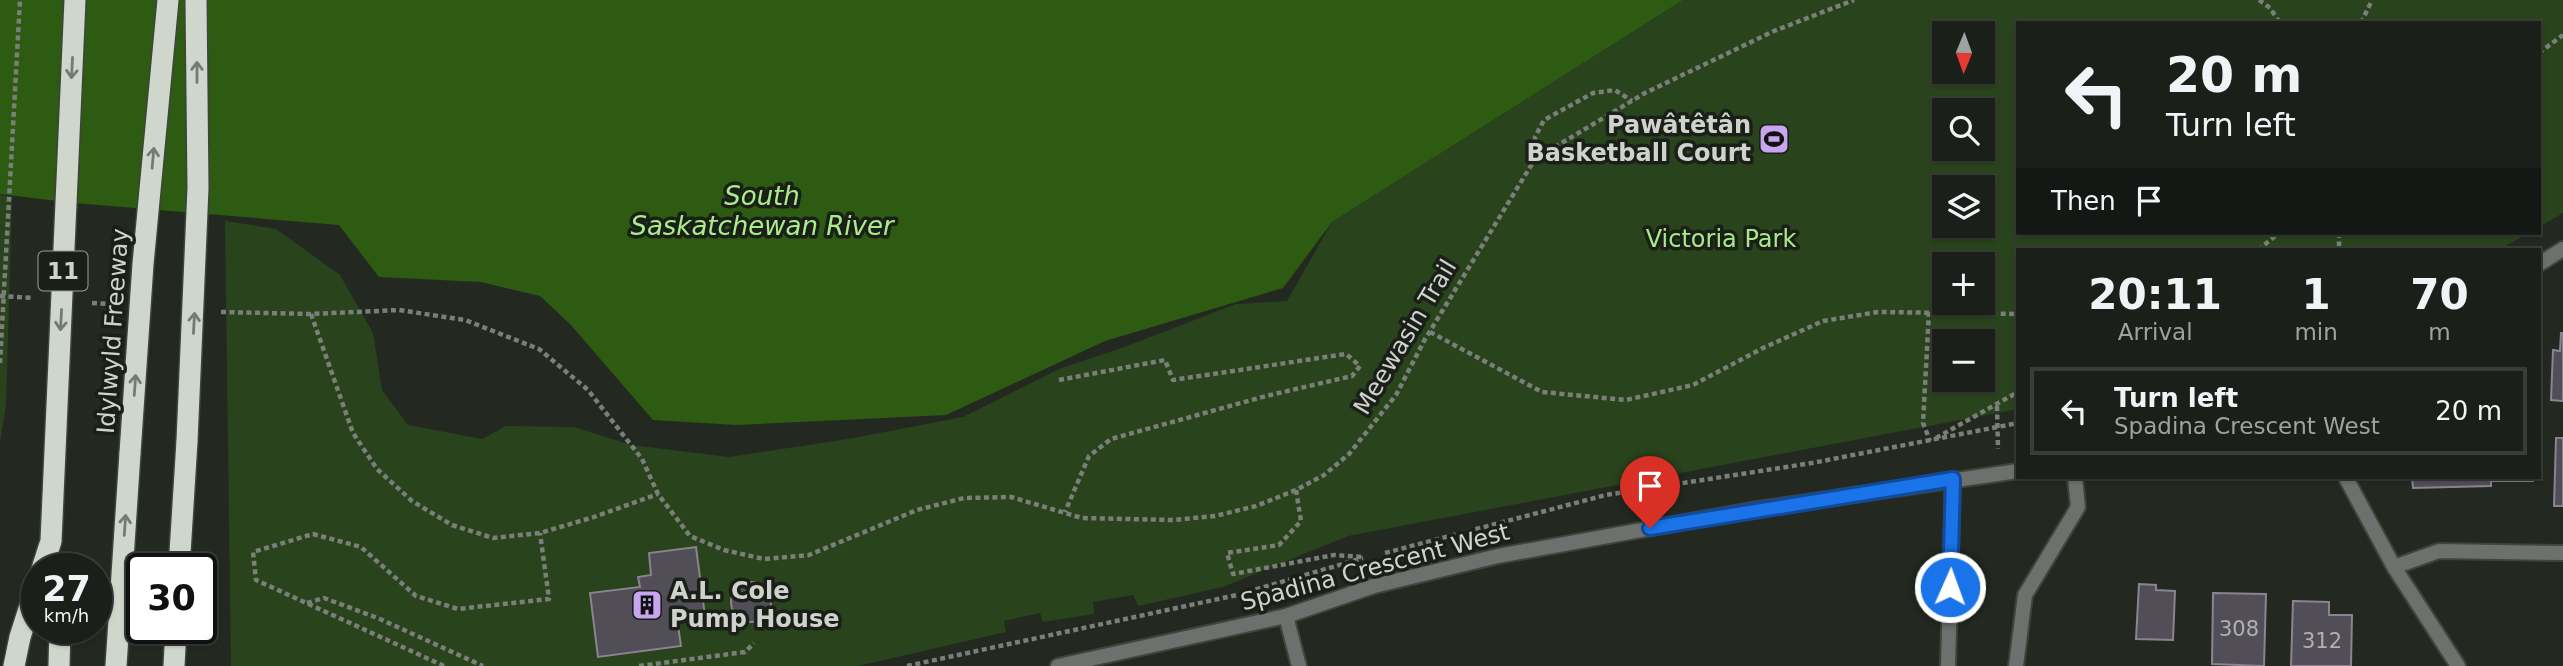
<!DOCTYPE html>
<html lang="en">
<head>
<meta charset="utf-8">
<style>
  body { margin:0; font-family:"DejaVu Sans",sans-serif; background:#272c26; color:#f1f3f6; height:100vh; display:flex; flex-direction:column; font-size:26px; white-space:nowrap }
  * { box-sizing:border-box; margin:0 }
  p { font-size:23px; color:#9fa2a2 }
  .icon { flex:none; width:38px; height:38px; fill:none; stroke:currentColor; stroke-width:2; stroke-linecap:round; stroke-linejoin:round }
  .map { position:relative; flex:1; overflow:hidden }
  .panel { position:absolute; left:2016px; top:248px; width:525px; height:231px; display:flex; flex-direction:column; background:#1a1f19; border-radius:0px; box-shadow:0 2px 5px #0004,0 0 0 2px #383d38 }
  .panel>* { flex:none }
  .hud { position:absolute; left:2016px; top:21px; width:525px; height:214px; border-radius:0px; box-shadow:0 2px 5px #0004,0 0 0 2px #383d38; background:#1a1f19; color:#f1f3f6; overflow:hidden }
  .needle { width:46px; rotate:181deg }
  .controls { position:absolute; left:1932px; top:21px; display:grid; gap:14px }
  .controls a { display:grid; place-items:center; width:63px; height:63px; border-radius:0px; background:#1a1f19; box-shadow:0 2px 5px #0004,0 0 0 2px #383d38; font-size:35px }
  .speed { position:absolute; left:21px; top:553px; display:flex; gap:14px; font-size:35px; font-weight:700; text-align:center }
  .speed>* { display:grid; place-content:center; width:91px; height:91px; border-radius:50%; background:#1a1f19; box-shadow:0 2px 5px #0004,0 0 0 2px #383d38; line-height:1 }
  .speed small { font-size:18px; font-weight:400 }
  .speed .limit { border:4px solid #111; border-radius:10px; background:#fff; color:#111 }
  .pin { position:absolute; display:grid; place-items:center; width:60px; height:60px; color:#fff; margin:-72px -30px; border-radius:50% 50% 50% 0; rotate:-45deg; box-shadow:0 0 7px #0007 }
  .pin .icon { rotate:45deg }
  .me { position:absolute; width:77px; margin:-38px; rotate:2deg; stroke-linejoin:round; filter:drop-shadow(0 0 5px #0008) }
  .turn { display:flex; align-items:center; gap:24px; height:147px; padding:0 35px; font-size:32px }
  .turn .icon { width:91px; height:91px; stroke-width:2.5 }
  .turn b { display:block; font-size:49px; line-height:60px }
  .then { display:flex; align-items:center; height:66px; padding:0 35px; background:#0003; gap:14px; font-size:26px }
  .eta { display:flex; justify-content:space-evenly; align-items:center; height:119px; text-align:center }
  .eta b { font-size:42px; font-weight:700; line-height:49px }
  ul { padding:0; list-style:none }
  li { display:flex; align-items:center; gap:21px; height:88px; margin:0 14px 10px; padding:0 21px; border:4px solid #383d38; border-radius:0px }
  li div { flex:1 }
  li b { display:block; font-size:26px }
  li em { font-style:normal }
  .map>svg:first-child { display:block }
  .green { fill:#29431c; fill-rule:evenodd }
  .water { fill:#2e5b12 }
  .building { fill:#524e58; stroke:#89848f; stroke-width:2 }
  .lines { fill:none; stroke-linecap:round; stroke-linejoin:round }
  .lane-casing { stroke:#3f443d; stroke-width:18 }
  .street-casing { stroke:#3f443d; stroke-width:18 }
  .highway-casing { stroke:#3f443d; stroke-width:24 }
  .path { stroke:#7b7f79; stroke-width:4.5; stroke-dasharray:5 3.5; stroke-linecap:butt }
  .lane { stroke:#6d706c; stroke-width:14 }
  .street { stroke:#6d706c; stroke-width:14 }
  .highway { stroke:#cfd7cc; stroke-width:21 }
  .highway-bridge-casing { stroke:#3f443d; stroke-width:24; stroke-linecap:butt }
  .path-bridge { stroke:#7b7f79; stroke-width:4.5; stroke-dasharray:5 3.5; stroke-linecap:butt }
  .highway-bridge { stroke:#cfd7cc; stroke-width:21 }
  .oneway { stroke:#747c72 }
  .route-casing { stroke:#114b97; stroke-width:18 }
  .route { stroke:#1a73e8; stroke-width:12 }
  .labels { text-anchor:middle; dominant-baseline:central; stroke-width:7; stroke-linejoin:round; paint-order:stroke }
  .number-label { font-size:21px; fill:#b0b1b0 }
  .shield { fill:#1a2018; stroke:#999d97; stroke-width:2 }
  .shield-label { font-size:23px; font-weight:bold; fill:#cfd2cd }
  .poi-label { font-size:24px; font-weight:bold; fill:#cfd2cd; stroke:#1a2018; text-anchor:end }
  .park-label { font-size:24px; fill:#a8ea88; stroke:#1a2018 }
  .street-label { font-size:24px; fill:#cfd2cd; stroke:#1a2018 }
  .water-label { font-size:26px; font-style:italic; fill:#aaeb8a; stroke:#1a2018 }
</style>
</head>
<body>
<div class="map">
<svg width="2563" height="666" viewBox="0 0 2563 666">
  <rect width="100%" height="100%" fill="#232921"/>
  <g class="green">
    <path d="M1683,0H2563V213L2539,227V23H2018V233H2529L2498,250H2018V409L1348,536L1223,587L1138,606L1133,595L1093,602L1094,614L1043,622L1040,613L1004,621L1006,632L858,666H231L225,221L276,229L340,275L373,333L382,390L408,425L482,439L506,426L574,427L631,445L729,457L848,439L963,417L1059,369L1127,346L1236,304L1287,301L1332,222ZM1944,33H1983V72H1944ZM1944,110H1983V149H1944ZM1944,187H1983V226H1944ZM1944,264H1983V303H1944ZM1944,341H1983V380H1944Z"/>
    <polygon points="0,195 12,197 6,405 0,443"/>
  </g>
  <polygon class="water" points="0,0 1683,0 1332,222 1283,288 1105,341 946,415 737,425 653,420 570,324 540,296 481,282 379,277 339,225 74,203 0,194"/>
  <g class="building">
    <polygon points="2561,333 2563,333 2563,401 2551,400 2553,350 2560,351"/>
    <polygon points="2556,438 2563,438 2563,506 2554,506"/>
    <polygon points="2412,478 2491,478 2491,486 2413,488"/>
    <rect x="2493" y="478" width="40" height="3"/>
    <polygon points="696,547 705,616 677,619 681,646 598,657 590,593 640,587 638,577 651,575 649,553"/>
    <circle cx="751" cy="602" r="20"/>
    <polygon points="2139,584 2156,585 2156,590 2175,591 2173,640 2136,639"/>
    <polygon points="2213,593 2266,594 2264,666 2212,664"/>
    <polygon points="2293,601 2329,602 2329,615 2352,615 2351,666 2291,666"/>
  </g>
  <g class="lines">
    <g class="lane-casing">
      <g id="lane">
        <polyline points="2394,567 2439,551 2563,553"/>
        <polyline points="2016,666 2025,595 2078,507 2075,478"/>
      </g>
    </g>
    <g class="street-casing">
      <g id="street">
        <polyline points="2539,264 2563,249"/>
        <polyline points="2346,478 2394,567 2458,666"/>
        <polyline points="1286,616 1299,666"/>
        <polyline points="1058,666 1286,616 1374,586 1498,556 1751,510 2018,471"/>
        <polyline points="1948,666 1953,479"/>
      </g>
    </g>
    <g class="highway-casing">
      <g id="highway">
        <polyline points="42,569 51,541"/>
        <polyline points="179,569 187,441"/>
        <polyline points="14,666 20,637 37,584"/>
        <polyline points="59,666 60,628"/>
        <polyline points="116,666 130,453"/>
        <polyline points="174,666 176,628"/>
      </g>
    </g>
    <g class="path">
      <polyline points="2259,0 2270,8 2280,23"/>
      <polyline points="2361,23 2372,0"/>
      <polyline points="2539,53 2563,35"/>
      <polyline points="1535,158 1535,137 1544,120 1593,93 1615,90 1632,101"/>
      <polyline points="2339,233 2339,250"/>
      <polyline points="2258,250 2279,233"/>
      <polyline points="0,296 34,298"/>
      <polyline points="92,303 111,304"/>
      <polyline points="221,312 311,314 399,310 465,320 539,349 588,390 642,459 658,494 690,536 724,550 764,559 809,555 917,510 964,498 1011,497 1082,518 1173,520 1215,516 1256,506 1296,490 1324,475 1349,454 1396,395 1424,341 1535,159 1645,93 1774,31 1854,0"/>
      <polyline points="1929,312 1923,423 1930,441"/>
      <polyline points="311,314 353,433 377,469 412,501 452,525 493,538 540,533 594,517 658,494"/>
      <polyline points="1430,332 1542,392 1626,400 1693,385 1763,348 1823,321 1878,312 2018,314"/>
      <polyline points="1059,380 1165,360 1173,380 1346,354 1360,366 1352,376 1266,396 1111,439 1089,456 1065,512"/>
      <polyline points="1997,406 1998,449"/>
      <polyline points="1936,438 2018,392"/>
      <polyline points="1296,490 1301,521 1279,545 1227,553 1233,574 1334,555 1362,557"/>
      <polyline points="1385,553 1606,495 1812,463 2018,423"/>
      <polyline points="307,603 324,598 380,619 483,666"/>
      <polyline points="444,666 256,580 253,552 313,534 361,547 416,596 458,609 549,599 540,533"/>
      <polyline points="639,666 745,652 754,643"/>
      <polyline points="907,666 1237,595 1363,558"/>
    </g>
    <use href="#lane" class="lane"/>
    <use href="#street" class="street"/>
    <use href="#highway" class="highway"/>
    <g class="highway-bridge-casing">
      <g id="highway-bridge">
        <polyline points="187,441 198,188 196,0"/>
        <polyline points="130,453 143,264 168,0"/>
        <polyline points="51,541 75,0"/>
      </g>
    </g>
    <polyline class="path-bridge" points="0,363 20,0"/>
    <use href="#highway-bridge" class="highway-bridge"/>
  </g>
  <defs><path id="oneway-shaft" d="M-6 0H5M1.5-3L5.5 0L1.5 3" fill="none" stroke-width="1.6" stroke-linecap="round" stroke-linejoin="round" transform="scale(1.75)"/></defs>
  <g class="oneway">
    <use href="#oneway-shaft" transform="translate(72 68) rotate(93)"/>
    <use href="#oneway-shaft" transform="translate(197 72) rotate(-90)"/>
    <use href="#oneway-shaft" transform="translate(153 158) rotate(-85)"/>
    <use href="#oneway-shaft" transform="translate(61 320) rotate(93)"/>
    <use href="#oneway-shaft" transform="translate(194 323) rotate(-87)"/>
    <use href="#oneway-shaft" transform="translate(135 385) rotate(-86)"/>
    <use href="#oneway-shaft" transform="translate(125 525) rotate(-86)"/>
  </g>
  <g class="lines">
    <g class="route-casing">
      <polyline id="route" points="1650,528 1953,479 1950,587"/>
    </g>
    <use href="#route" class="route"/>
  </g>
  <defs>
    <g id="stadium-square" transform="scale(1.575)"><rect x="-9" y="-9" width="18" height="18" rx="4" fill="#c7a6ef" stroke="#1a2018"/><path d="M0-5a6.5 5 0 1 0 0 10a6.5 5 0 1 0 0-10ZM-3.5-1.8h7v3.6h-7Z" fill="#111"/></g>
    <g id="building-square" transform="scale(1.575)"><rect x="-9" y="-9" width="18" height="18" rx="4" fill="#c7a6ef" stroke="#1a2018"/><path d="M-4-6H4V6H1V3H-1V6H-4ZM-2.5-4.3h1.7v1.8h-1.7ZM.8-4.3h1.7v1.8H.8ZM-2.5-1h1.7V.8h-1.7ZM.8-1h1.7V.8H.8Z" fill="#111"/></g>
  </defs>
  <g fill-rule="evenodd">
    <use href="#stadium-square" x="1774" y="139"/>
    <use href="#building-square" x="647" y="605"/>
  </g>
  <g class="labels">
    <g class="number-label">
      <text x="2239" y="629">308</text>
      <text x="2322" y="641">312</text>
    </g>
    <rect class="shield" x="38.5" y="251.5" width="49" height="39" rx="5"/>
    <g class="shield-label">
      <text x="63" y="271">11</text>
    </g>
    <g class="poi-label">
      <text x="1751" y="125">Pawâtêtân<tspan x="1751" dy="28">Basketball Court</tspan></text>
      <text x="670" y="591" text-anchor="start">A.L. Cole<tspan x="670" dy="28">Pump House</tspan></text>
    </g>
    <g class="park-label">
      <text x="1721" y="239">Victoria Park</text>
    </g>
    <g class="street-label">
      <text transform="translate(113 331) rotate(-86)">Idylwyld Freeway</text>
      <text transform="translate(1405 337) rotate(-59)">Meewasin Trail</text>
      <text transform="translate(1375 567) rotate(-15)">Spadina Crescent West</text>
    </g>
    <g class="water-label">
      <text x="762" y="196">South<tspan x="762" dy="30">Saskatchewan River</tspan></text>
    </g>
  </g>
</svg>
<div class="controls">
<a><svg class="needle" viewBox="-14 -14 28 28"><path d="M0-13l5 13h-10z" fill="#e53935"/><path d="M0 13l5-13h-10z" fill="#9fa2a2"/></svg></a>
<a><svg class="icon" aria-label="search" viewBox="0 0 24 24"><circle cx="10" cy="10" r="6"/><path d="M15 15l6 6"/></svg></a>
<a><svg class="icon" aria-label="layers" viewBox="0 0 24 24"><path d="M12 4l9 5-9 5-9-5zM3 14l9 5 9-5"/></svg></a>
<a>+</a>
<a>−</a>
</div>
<div class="speed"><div>27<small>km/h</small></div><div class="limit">30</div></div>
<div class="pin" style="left:1650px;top:528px;background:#d93025"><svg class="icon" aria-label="arrive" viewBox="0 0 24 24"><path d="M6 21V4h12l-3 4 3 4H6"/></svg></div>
<svg class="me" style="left:1950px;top:587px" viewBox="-20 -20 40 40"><circle r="17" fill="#1a73e8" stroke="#fff" stroke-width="3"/><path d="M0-11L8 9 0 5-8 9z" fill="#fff"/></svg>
<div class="hud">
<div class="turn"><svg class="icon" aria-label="left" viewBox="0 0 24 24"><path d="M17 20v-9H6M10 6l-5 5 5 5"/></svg><div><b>20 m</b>Turn left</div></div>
<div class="then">Then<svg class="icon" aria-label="arrive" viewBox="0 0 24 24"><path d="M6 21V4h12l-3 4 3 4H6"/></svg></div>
</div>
<section class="panel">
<div class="eta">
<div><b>20:11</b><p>Arrival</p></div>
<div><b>1</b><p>min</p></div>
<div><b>70</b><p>m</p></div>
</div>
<ul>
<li><svg class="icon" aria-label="left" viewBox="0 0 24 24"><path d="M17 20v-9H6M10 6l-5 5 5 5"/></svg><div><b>Turn left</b><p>Spadina Crescent West</p></div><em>20 m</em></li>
</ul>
</section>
</div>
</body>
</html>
